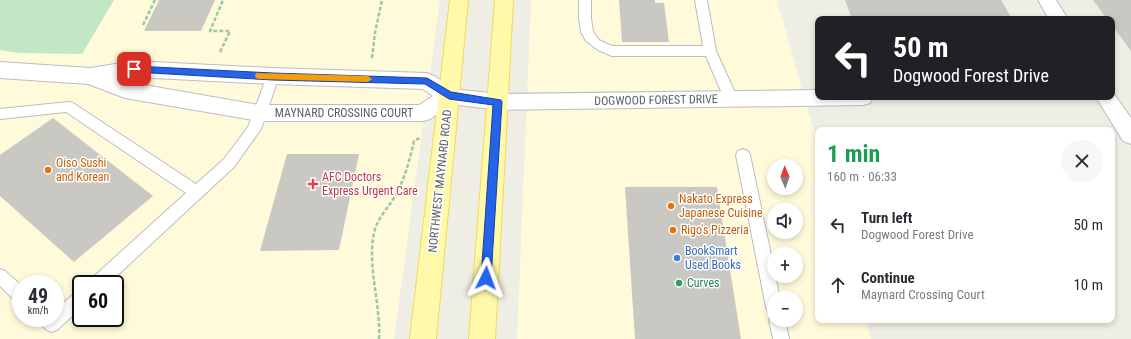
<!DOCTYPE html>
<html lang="en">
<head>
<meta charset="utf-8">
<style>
  body { margin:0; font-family:"Roboto Condensed",sans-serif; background:#f7f7f7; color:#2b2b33; height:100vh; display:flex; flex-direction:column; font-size:15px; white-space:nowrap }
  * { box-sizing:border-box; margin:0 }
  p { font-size:13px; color:#7c7c81 }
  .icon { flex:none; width:22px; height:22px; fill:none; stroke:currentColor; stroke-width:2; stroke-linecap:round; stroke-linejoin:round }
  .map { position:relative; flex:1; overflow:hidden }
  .drawer { position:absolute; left:815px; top:127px; width:300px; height:196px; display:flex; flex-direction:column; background:#fff; border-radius:8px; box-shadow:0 2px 6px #0003 }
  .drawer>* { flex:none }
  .top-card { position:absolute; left:815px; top:16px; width:300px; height:84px; border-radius:8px; box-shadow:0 2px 6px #0003; background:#202124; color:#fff; overflow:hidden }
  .needle { width:26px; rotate:358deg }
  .controls { position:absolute; left:767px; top:159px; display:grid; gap:8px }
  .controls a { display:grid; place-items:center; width:36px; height:36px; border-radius:50%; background:#fff; box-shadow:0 2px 6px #0003; font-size:20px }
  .speed { position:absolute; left:12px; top:275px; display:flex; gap:8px; font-size:20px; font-weight:700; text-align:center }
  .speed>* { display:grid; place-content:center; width:52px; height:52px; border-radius:50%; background:#fff; box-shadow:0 2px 6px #0003; line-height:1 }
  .speed small { font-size:10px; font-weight:400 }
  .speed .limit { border:2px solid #111; border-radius:6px; background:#fff; color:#111 }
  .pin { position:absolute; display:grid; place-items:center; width:34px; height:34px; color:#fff; margin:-17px; border-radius:8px; box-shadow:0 2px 6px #0006 }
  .me { position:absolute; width:44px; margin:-22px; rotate:3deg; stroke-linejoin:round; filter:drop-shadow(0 0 3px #0008) }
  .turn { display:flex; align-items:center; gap:14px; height:84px; padding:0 12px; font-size:18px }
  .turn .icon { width:52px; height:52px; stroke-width:2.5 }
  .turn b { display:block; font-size:28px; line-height:34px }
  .round { display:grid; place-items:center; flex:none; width:42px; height:42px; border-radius:21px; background:#f7f7f7 }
  .overview { display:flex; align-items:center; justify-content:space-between; height:68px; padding:0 12px }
  h1 { font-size:24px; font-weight:700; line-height:30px; color:#1e9e55 }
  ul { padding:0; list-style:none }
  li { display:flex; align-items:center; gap:12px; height:60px; padding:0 12px }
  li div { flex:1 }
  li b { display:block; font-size:15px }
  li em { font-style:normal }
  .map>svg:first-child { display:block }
  .commercial { fill:#fefada; fill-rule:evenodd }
  .green { fill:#c1e7c5 }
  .building { fill:#cac8c2 }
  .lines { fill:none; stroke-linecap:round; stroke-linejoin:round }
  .lane-casing { stroke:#bcbdc3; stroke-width:2 }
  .street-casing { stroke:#bcbdc3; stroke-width:2 }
  .primary-casing { stroke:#f3d859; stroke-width:2 }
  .path { stroke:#9ac8ac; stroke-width:2.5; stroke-dasharray:4 2; stroke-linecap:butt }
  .lane { fill:#fff; fill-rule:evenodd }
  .street { fill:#fff; fill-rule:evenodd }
  .primary { fill:#fffaa9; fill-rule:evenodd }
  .route { fill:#2563eb; stroke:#184099 }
  .slow { fill:#f59e0b }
  .food-dot { fill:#e8710a; stroke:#fff; stroke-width:1.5 }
  .health-dot { fill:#e0444e; stroke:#fff; stroke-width:1.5 }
  .shop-dot { fill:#3f7fe0; stroke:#fff; stroke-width:1.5 }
  .leisure-dot { fill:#2e9e5b; stroke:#fff; stroke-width:1.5 }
  .labels { text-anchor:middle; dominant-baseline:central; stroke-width:3; stroke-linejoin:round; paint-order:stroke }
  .street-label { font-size:12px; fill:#5c5f65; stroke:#fff }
  .food-label { font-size:12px; fill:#c56008; stroke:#fff; text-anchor:start }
  .health-label { font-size:12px; fill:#be3a42; stroke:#fff; text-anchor:start }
  .shop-label { font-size:12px; fill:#366cbe; stroke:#fff; text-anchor:start }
  .leisure-label { font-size:12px; fill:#27864d; stroke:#fff; text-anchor:start }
</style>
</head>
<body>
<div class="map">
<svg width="1131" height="339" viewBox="0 0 1131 339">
  <rect width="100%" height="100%" fill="#efeee4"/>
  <g class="commercial">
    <path d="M0,0H440L394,339H0ZM21,284H55V318H21ZM81,284H115V318H81Z"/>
    <path d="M531,0H777L818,145V320H866L871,339H517ZM774,166H796V188H774ZM774,210H796V232H774ZM774,254H796V276H774ZM774,298H796V320H774Z"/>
  </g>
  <polygon class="green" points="0,0 114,0 82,54 20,53 0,50"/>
  <g class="building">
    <polygon points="159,0 215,0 201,31 144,31"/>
    <polygon points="619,0 655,0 655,3 664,3 669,42 622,42"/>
    <polygon points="845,0 1001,0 1012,19 852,19"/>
    <polygon points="1093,0 1131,0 1131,51 1112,25 1112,19 1107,19"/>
    <polygon points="53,118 153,196 74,262 0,196 0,155"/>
    <polygon points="287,154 359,154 339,250 260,251"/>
    <polygon points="625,187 717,187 741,339 635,339"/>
  </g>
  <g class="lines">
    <g class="lane-casing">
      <g id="lane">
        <polygon points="579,0 591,0 591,18 593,32 599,40 607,44 613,46 703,46 695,0 707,0 716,51 738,99 736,103 731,104 726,103 706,56 612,56 598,50 586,41 581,32 579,18"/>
        <polygon points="273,71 277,73 279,76 261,129 234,167 108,284 89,284 91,279 186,193 66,112 0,119 0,109 68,102 73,103 196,184 224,159 248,127 267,76 269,73"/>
        <polygon points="743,149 748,151 750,155 774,269 774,276 775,276 780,298 774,298 774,320 785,320 789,339 773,339 769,320 772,314 768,312 766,307 736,155 738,151"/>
        <polygon points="0,269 5,271 21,285 21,304 15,301 0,286"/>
        <path d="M81,290V308L57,330L51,332C44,329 40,325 37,318H55V310L75,293Z"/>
      </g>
    </g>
    <g class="street-casing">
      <g id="street">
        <polygon points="1038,0 1056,0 1068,19 1049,19"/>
        <path d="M134,61L273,68L427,73L434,76L454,89L498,94L818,90V97H873L870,103L863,105L498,110L452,104L430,119L423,121H259L125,98L88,84L0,78V62L90,68ZM134,77L273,84L423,89L433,96L419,105H259L127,82L119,79Z"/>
        <polygon points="1112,91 1131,118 1131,144 1123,141 1096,97 1112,97"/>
      </g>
    </g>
    <g class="primary-casing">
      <g id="primary">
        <polygon points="450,0 468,0 436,339 410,339"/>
        <polygon points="495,0 513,0 495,339 469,339"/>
      </g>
    </g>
    <g class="path">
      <polyline points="143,25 155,0"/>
      <polyline points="220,52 230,31 210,31 223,0"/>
      <polyline points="372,58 375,33 382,0"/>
      <path d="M379,339C381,304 367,267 374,233C377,218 390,206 397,193C405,177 410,159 414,141L420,138"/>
    </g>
    <use href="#lane" class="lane"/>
    <use href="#street" class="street"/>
    <use href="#primary" class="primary"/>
  </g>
  <polygon class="route" points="134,66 273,73 427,78 451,92 501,100 502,102 491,278 490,281 486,283 483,281 481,278 493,105 449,99 425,84 273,80 134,72 130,69"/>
  <polygon class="slow" points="256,73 368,76 372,79 368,82 259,79 256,78 255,76"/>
  <g class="food-dot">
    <circle cx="48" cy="170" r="4"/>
    <circle cx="671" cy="206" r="4"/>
    <circle cx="673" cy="230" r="4"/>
  </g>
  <path class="health-dot" d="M311 178h4v4h4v4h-4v4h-4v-4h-4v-4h4z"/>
  <circle class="shop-dot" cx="677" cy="258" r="4"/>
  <circle class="leisure-dot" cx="679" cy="283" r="4"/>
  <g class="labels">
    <g class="street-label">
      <text transform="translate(656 100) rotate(-1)">DOGWOOD FOREST DRIVE</text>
      <text x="344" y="113">MAYNARD CROSSING COURT</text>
      <text transform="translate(440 181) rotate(-84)">NORTHWEST MAYNARD ROAD</text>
    </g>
    <g class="food-label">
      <text x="56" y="163">Oiso Sushi<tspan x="56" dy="14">and Korean</tspan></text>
      <text x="679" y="199">Nakato Express<tspan x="679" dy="14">Japanese Cuisine</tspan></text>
      <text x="681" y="230">Rigo's Pizzeria</text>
    </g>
    <g class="health-label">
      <text x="322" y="177">AFC Doctors<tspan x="322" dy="14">Express Urgent Care</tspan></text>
    </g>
    <g class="shop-label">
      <text x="685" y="251">BookSmart<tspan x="685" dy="14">Used Books</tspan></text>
    </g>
    <g class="leisure-label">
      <text x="687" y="283">Curves</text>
    </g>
  </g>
</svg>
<div class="controls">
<a><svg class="needle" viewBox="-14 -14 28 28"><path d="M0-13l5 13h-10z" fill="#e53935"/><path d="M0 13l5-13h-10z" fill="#7c7c81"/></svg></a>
<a><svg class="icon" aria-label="sound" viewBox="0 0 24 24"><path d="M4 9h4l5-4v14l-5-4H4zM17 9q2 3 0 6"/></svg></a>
<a>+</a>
<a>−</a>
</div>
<div class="speed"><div>49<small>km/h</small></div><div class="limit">60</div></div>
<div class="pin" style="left:134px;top:69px;background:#d93025"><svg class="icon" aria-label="arrive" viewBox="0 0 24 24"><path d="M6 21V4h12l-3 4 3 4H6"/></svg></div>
<svg class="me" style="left:486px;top:278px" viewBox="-20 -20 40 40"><path d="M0-17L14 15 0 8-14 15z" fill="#2563eb" stroke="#fff" stroke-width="4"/></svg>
<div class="top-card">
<div class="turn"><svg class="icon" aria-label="left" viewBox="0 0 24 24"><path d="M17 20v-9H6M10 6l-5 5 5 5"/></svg><div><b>50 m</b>Dogwood Forest Drive</div></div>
</div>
<section class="drawer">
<div class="overview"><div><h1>1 min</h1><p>160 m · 06:33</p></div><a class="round"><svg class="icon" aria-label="close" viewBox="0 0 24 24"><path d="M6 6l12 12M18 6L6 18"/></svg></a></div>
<ul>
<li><svg class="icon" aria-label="left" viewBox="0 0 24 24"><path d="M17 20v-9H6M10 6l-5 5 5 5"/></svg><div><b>Turn left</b><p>Dogwood Forest Drive</p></div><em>50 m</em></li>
<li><svg class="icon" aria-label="ahead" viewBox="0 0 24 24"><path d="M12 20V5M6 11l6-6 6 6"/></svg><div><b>Continue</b><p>Maynard Crossing Court</p></div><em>10 m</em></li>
</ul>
</section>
</div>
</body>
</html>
